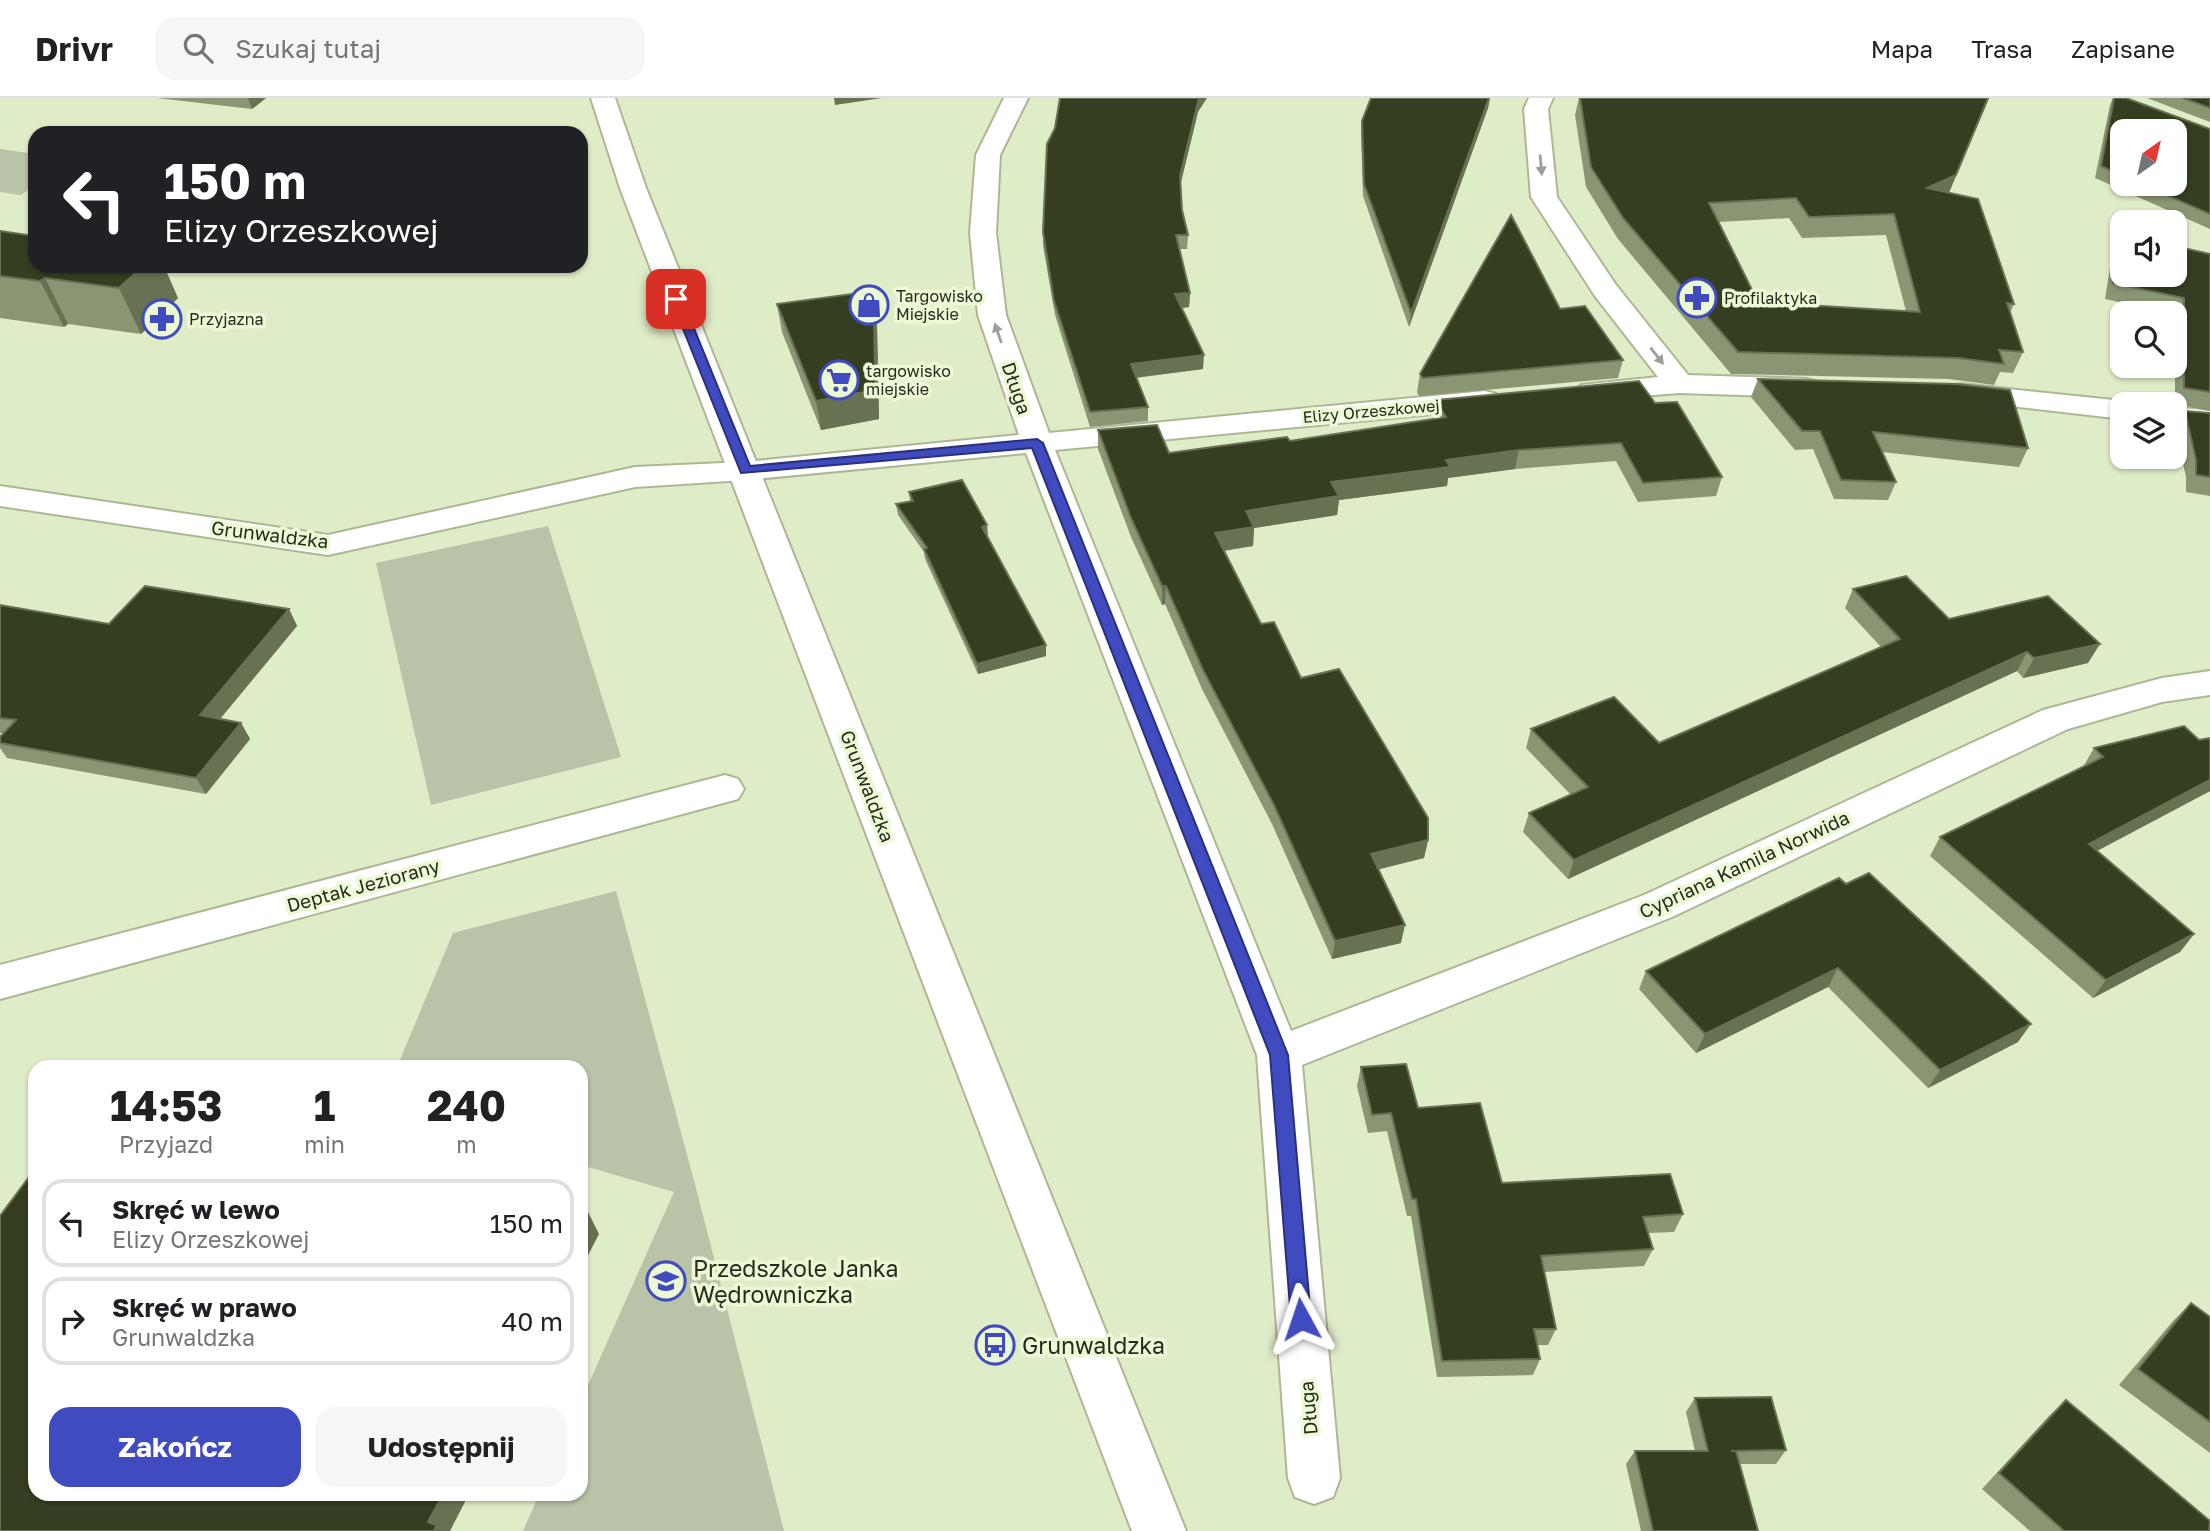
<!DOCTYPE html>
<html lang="pl">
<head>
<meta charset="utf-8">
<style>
  body { margin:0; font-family:"Golos Text",sans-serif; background:#f6f6f6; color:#202124; height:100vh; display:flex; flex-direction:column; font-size:26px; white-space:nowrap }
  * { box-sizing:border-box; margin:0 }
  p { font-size:23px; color:#757577 }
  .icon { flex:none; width:38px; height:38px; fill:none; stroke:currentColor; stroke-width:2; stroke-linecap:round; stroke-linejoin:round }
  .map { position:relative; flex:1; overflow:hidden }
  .side { position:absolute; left:28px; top:962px; width:560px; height:441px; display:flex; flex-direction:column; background:#fff; border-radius:21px; box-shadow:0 2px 5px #0004 }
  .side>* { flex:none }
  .top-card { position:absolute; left:28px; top:28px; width:560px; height:147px; border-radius:21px; box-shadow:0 2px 5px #0004; background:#202124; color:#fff; overflow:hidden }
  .needle { width:46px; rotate:34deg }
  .tools { position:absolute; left:2110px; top:21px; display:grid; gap:14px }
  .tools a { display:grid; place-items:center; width:77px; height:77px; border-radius:14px; background:#fff; box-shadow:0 2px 5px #0004; font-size:35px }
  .pin { position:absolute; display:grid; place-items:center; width:60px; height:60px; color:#fff; margin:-30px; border-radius:14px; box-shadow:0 4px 10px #0006 }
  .me { position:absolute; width:77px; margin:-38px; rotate:355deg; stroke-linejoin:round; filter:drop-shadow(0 0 5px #0008) }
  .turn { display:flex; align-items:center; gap:24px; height:147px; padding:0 21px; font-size:32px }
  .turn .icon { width:91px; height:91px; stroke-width:2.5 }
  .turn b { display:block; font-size:49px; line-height:60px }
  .eta { display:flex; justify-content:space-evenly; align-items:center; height:119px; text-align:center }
  .eta b { font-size:42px; font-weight:700; line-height:49px }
  .action { display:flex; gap:14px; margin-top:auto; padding:14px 21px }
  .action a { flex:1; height:80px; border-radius:21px; background:#404bbf; color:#fff; font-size:28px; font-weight:700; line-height:80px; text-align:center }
  .action a+a { background:#f6f6f6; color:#202124 }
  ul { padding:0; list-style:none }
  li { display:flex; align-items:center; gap:21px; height:88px; margin:0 14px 10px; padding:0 7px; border:4px solid #e0e0e0; border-radius:21px }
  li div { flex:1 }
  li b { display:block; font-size:26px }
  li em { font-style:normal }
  header { display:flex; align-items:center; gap:42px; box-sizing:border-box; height:98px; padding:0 35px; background:#fff; border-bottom:2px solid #e0e0e0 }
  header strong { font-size:33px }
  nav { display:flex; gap:38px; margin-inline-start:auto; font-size:24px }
  .search { width:490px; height:63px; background:#f6f6f6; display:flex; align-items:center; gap:18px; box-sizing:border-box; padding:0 24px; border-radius:21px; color:#757577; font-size:26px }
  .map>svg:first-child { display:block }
  .green { fill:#b9c3a7 }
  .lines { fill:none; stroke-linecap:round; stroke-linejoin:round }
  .pedestrian-casing { stroke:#acb895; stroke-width:4 }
  .minor-casing { stroke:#acb895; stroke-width:4 }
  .secondary-casing { stroke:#acb895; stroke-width:4 }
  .pedestrian { fill:#fff; fill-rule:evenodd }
  .minor { fill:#fff; fill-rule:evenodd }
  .secondary { fill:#fff; fill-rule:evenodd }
  .wall { fill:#8a9574; fill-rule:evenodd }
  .shaded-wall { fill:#687253 }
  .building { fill:#353e21; stroke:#687253; stroke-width:2; fill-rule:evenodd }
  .oneway { fill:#9da099 }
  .route { fill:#404bbf; stroke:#2a317c; stroke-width:2 }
  .labels { text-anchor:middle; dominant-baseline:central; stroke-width:7; stroke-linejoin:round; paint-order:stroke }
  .far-poi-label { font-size:16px; fill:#262b1d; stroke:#ecf9d5; text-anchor:start }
  .far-street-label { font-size:16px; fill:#262b1d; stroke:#ecf9d5 }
  .street-label { font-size:19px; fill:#262b1d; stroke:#ecf9d5 }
  .near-poi-label { font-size:23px; fill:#262b1d; stroke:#ecf9d5; text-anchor:start }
</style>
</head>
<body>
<header>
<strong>Drivr</strong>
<div class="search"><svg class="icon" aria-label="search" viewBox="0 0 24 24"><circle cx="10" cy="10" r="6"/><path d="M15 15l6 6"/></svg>Szukaj tutaj</div>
<nav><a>Mapa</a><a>Trasa</a><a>Zapisane</a></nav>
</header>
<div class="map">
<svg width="2210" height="1433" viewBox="0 0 2210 1433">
  <rect width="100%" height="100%" fill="#dfecc8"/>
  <g class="green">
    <polygon points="0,51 35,56 35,87 21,97 0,94"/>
    <polygon points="548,428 621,659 431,707 376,465"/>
    <polygon points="616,793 696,1090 784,1433 523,1433 539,1397 581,1396 581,1303 674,1094 581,1067 581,970 397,969 453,835"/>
  </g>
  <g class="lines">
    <g class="pedestrian-casing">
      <polygon id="pedestrian" points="725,677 738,681 744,691 738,701 0,901 0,867"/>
    </g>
    <g class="minor-casing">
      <g id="minor">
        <polygon points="1004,0 1028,0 1000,57 996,135 1006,217 1049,335 1485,293 1496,296 1500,302 1496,308 1485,311 1055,352 1291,933 1644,797 2043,612 2162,580 2210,573 2210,597 2162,604 2068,631 1672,819 1302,967 1340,1380 1333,1399 1314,1406 1295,1399 1288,1380 1257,957 1026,355 745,382 635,389 328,457 0,408 0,388 328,437 635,369 745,364 1019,337 978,217 970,135 976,57"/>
        <polygon points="1529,0 1553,0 1548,11 1557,99 1616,187 1688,277 1807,281 1817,284 1822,290 1817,296 1807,299 1679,295 1591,302 1581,299 1576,293 1581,287 1658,279 1595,198 1531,99 1524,11"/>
        <polygon points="1961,286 2123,303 2134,306 2123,306 2123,321 1951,301 1946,295 1951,289"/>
        <polygon points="2175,309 2210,313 2210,331 2175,327"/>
      </g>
    </g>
    <g class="secondary-casing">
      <polygon id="secondary" points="591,0 615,0 646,90 1186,1433 1132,1433 620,90"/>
    </g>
    <use href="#pedestrian" class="pedestrian"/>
    <use href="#minor" class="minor"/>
    <use href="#secondary" class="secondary"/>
  </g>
  <g class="wall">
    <polygon points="157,0 266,0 252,11"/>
    <polygon points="1490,0 1488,10 1409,229 1363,98 1361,36 1362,23"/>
    <path d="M1579,0H1989L1949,94L2014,206L2010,215L2023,254L2013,275L2000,274L1994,287L1949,281L1731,276L1618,141L1586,89L1575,17ZM1789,120L1802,140L1886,137L1906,213L1758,204L1719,124Z"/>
    <path d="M2113,0H2126L2210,31V131L2095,80L2110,7ZM2123,33L2175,86H2123Z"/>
    <polygon points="2147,0 2210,0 2210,24"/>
    <polygon points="1198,14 1180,88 1182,112 1188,137 1187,151 1179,151 1190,195 1189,209 1182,210 1203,271 1136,280 1148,309 1148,323 1090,329 1055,217 1043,148 1043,134"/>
    <polygon points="0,133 178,200 141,236 68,226 64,229 0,220"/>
    <polygon points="2121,136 2210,156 2210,313 2175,306 2175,215 2170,215 2105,201 2113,152"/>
    <polygon points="874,198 877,227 879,321 821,332 782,234 777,206 861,200"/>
    <polygon points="1560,211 1623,262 1618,280 1419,298 1417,294 1420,276"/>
    <polygon points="1758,281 2028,350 2019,369 1882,354 1896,384 1888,402 1834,401 1813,351 1795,352 1751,299"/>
    <polygon points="1435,302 1655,305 1722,379 1716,398 1638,404 1616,363 1515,371 1448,380 1447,388 1339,402 1337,417 1254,430 1253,448 1224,453 1261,526 1301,580 1428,742 1424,760 1379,771 1401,845 1332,861 1272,726 1202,591 1165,506 1162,507 1131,439 1098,351 1098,332 1169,355 1290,343 1433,321"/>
    <polygon points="2185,313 2210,315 2210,398 2186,394 2186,379 2175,330"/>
    <polygon points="909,394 988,438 987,438 1046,558 978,576 925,461 924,454 898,417 896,406 910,403"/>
    <polygon points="1853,491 2088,565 2023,580 2017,573 1568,781 1523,734 1529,715 1571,697 1526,650 1531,631 1659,645 1881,549 1845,510"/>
    <polygon points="0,507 109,526 289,511 297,528 220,621 241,625 250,641 206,696 7,660 0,650 0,639 3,635 0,635"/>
    <polygon points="2210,640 2210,693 2097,753 2194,836 2180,854 2093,900 1930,758 1940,739 2083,669 2094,650 2199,642"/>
    <polygon points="1839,780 2018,944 1928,990 1828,889 1696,955 1639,891 1646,873"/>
    <polygon points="1361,969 1418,1010 1502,1085 1683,1116 1674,1134 1648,1135 1653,1151 1644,1168 1544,1174 1556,1231 1548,1247 1537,1247 1540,1261 1533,1277 1437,1279 1411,1118 1407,1118 1387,1033 1368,1035 1357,988"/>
    <polygon points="2191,1205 2210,1219 2210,1355 2119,1287 2173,1223"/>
    <polygon points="1695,1300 1786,1352 1776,1366 1740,1366 1758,1433 1641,1433 1626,1366 1635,1353 1695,1353 1686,1314"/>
    <polygon points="2066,1302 2209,1433 2030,1433 1982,1391 2049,1318"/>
  </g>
  <g class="shaded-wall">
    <polygon points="248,0 266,0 252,11"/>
    <polygon points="834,0 882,0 835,7"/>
    <polygon points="1199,0 1207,0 1198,14 1179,92 1180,78"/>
    <polygon points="1490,0 1488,10 1409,229 1411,215"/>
    <polygon points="1989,0 1948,97 1927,90"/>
    <polygon points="143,168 164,168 178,200 141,236 119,190"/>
    <polygon points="45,180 68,226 64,229 40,183"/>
    <polygon points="1190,195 1189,209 1175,211 1175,196"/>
    <polygon points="874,198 877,227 879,321 821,332 816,303"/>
    <polygon points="1204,257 1203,271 1131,280 1131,266"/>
    <polygon points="1519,352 1515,371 1448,380 1447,388 1339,402 1337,417 1254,430 1253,448 1214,454 1215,435 1246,413 1331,384 1446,362"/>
    <polygon points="987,427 988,438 982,439 982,429"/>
    <polygon points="1162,488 1166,488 1165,506 1162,507"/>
    <polygon points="289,511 297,528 209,634 200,617"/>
    <polygon points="2100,546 2088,565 2023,580 2034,560"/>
    <polygon points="1046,547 1046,558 978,576 977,566"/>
    <polygon points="2027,554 2017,573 1568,781 1574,762"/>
    <polygon points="241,625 250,641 206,696 196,680"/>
    <polygon points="2210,682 2210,693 2076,764 2089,746"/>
    <polygon points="1428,742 1424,760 1368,774 1371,756"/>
    <polygon points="1405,827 1401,845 1332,861 1335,843"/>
    <polygon points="2194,836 2180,854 2093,900 2106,882"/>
    <polygon points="1838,870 1828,889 1696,955 1705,936"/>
    <polygon points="2031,926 2018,944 1928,990 1940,972"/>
    <polygon points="587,1112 599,1136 581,1171 581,1125"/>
    <polygon points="443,1396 469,1396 450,1433 434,1433 428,1424"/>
  </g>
  <g class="building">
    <polygon points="1060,0 1199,0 1180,78 1182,112 1188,137 1176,137 1190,195 1175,196 1204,257 1131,266 1148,309 1090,314 1054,203 1043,134 1047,46 1055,30"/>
    <polygon points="1371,0 1489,0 1411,215 1364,86 1362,23"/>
    <path d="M1580,0H1988L1956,77L1927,90L1978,101L2014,206L2007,205L2023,254L1999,252L2004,266L1958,260L1738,254L1623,120L1591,69ZM1796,100L1809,119L1894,116L1920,214L1758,204L1709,105Z"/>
    <polygon points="2114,0 2126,0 2210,31 2210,116 2141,86 2175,86 2175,33 2123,33 2123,78 2101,68"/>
    <polygon points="2183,0 2210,0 2210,10"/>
    <polygon points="1511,117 1560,211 1585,208 1623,262 1423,280 1420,276"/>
    <polygon points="0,133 35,138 35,168 143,168 119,190 45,180 40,183 0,178"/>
    <polygon points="2121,136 2123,137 2123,177 2175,177 2175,148 2210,156 2210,294 2184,290 2184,200 2113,185"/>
    <polygon points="859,195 861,200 874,198 875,292 816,303 777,206"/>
    <polygon points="1758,281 1957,286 2010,292 2028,350 1873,334 1896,384 1841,382 1820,333 1802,333"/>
    <polygon points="1639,283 1655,305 1677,304 1722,379 1643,385 1621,345 1519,352 1446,362 1450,369 1331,384 1339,398 1246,413 1254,429 1215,435 1261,526 1274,524 1301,580 1339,571 1428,720 1428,742 1371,756 1405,827 1335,843 1274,707 1203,572 1166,488 1162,488 1131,420 1098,332 1157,327 1169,355 1287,339 1290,343 1446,319 1435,302"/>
    <polygon points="2185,313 2210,315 2210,379 2196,377 2196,362"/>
    <polygon points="962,382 987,427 982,429 1046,547 977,566 924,451 927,450 896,406 913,403 909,394"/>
    <polygon points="1906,478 1949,521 2048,498 2100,546 2034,560 2027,554 1574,762 1529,715 1588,689 1531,631 1614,599 1659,645 1900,541 1853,491"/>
    <polygon points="145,488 289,511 200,617 241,625 196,680 0,645 0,639 16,622 0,620 0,507 109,526"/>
    <polygon points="2184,628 2199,642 2210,640 2210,682 2089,746 2194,836 2106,882 1940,739 2103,659 2094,650"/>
    <polygon points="1869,775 2031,926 1940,972 1838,870 1705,936 1646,873 1839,780 1846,786"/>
    <polygon points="1406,966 1418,1010 1480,1005 1502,1085 1670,1076 1683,1116 1643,1119 1653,1151 1541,1158 1556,1231 1534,1231 1540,1261 1442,1263 1416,1101 1412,1101 1391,1015 1372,1017 1361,969"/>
    <polygon points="35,1071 35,1396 443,1396 428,1424 436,1427 434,1433 0,1433 0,1118"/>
    <polygon points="581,1111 587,1112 581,1125"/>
    <polygon points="2191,1205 2210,1219 2210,1324 2138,1271"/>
    <polygon points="1771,1299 1786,1352 1731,1353 1736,1353 1758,1433 1653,1433 1635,1353 1708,1353 1695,1300"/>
    <polygon points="2066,1302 2210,1423 2209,1433 2064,1433 1999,1375"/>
  </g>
  <defs><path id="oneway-solid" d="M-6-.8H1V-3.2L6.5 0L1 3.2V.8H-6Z" transform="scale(1.75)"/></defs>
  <g class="oneway">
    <use href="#oneway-solid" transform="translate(1541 67) rotate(85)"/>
    <use href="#oneway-solid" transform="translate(998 235) rotate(-109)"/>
    <use href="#oneway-solid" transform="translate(1657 258) rotate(52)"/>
  </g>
  <polygon class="route" points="676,198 682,201 750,368 1037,341 1043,345 1288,957 1311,1221 1308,1228 1301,1231 1294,1228 1291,1221 1270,957 1032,350 741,375 671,201"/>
  <defs>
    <g id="pharmacy-ring" transform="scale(2.0125)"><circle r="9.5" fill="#ecf9d5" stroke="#404bbf" stroke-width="1.5"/><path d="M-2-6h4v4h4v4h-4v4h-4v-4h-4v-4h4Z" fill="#404bbf"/></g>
    <g id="shop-ring" transform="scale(2.0125)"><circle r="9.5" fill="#ecf9d5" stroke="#404bbf" stroke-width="1.5"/><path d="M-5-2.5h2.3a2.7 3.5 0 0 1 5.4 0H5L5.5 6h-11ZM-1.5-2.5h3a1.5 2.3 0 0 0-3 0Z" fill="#404bbf"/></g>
    <g id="supermarket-ring" transform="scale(2.0125)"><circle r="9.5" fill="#ecf9d5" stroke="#404bbf" stroke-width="1.5"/><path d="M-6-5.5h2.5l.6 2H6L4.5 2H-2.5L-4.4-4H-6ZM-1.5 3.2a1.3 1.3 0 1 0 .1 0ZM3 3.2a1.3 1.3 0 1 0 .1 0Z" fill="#404bbf"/></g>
    <g id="school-ring" transform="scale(2.0125)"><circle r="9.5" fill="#ecf9d5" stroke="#404bbf" stroke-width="1.5"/><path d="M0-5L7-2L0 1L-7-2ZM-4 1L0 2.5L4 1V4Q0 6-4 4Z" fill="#404bbf"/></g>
    <g id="bus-ring" transform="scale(2.0125)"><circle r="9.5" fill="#ecf9d5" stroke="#404bbf" stroke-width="1.5"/><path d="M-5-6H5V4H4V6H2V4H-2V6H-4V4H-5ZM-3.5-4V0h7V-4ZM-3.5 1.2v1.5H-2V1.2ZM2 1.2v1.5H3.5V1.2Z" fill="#404bbf"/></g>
  </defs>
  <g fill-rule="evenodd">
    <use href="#pharmacy-ring" x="1697" y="200"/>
    <use href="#shop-ring" x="869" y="207"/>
    <use href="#pharmacy-ring" x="162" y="221"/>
    <use href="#supermarket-ring" x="839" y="282"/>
    <use href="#school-ring" x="666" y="1183"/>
    <use href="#bus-ring" x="995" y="1247"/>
  </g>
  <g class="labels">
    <g class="far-poi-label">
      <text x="896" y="198">Targowisko<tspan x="896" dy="18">Miejskie</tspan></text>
      <text x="1724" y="200">Profilaktyka</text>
      <text x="189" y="221">Przyjazna</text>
      <text x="866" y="273">targowisko<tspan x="866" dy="18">miejskie</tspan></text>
    </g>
    <g class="far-street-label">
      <text transform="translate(1371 313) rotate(-5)">Elizy Orzeszkowej</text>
    </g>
    <g class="street-label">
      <text transform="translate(1017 290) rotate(71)">Długa</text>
      <text transform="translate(270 436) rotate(7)">Grunwaldzka</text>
      <text transform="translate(868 688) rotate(69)">Grunwaldzka</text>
      <text transform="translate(1744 766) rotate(-25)">Cypriana Kamila Norwida</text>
      <text transform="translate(363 787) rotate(-15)">Deptak Jeziorany</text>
      <text transform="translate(1308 1310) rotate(-95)">Długa</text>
    </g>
    <g class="near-poi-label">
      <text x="693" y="1170">Przedszkole Janka<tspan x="693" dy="26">Wędrowniczka</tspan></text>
      <text x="1022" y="1247">Grunwaldzka</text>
    </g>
  </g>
</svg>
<div class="tools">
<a><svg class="needle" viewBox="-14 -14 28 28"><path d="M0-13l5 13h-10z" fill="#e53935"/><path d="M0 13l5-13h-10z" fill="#757577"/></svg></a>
<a><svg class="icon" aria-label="sound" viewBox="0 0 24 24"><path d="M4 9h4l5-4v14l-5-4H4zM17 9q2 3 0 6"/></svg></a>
<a><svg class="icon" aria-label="search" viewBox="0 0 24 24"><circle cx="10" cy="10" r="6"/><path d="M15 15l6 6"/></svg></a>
<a><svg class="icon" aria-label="layers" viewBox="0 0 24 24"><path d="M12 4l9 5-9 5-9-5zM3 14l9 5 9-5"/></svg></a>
</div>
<div class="pin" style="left:676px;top:201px;background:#d93025"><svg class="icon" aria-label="arrive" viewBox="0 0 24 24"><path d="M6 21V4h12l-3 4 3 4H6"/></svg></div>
<svg class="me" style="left:1301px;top:1221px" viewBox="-20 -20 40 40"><path d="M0-17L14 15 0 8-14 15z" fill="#404bbf" stroke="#fff" stroke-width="4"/></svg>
<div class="top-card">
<div class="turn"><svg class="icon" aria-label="left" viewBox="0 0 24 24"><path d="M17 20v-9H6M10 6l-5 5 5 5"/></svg><div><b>150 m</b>Elizy Orzeszkowej</div></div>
</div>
<section class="side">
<div class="eta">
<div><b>14:53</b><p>Przyjazd</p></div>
<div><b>1</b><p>min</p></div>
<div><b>240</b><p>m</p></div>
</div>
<ul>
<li><svg class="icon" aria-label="left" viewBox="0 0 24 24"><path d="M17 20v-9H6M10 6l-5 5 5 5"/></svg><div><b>Skręć w lewo</b><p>Elizy Orzeszkowej</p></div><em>150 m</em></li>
<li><svg class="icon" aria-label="right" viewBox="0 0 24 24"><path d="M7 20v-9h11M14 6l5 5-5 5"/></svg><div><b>Skręć w prawo</b><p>Grunwaldzka</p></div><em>40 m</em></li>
</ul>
<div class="action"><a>Zakończ</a><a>Udostępnij</a></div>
</section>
</div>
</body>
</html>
